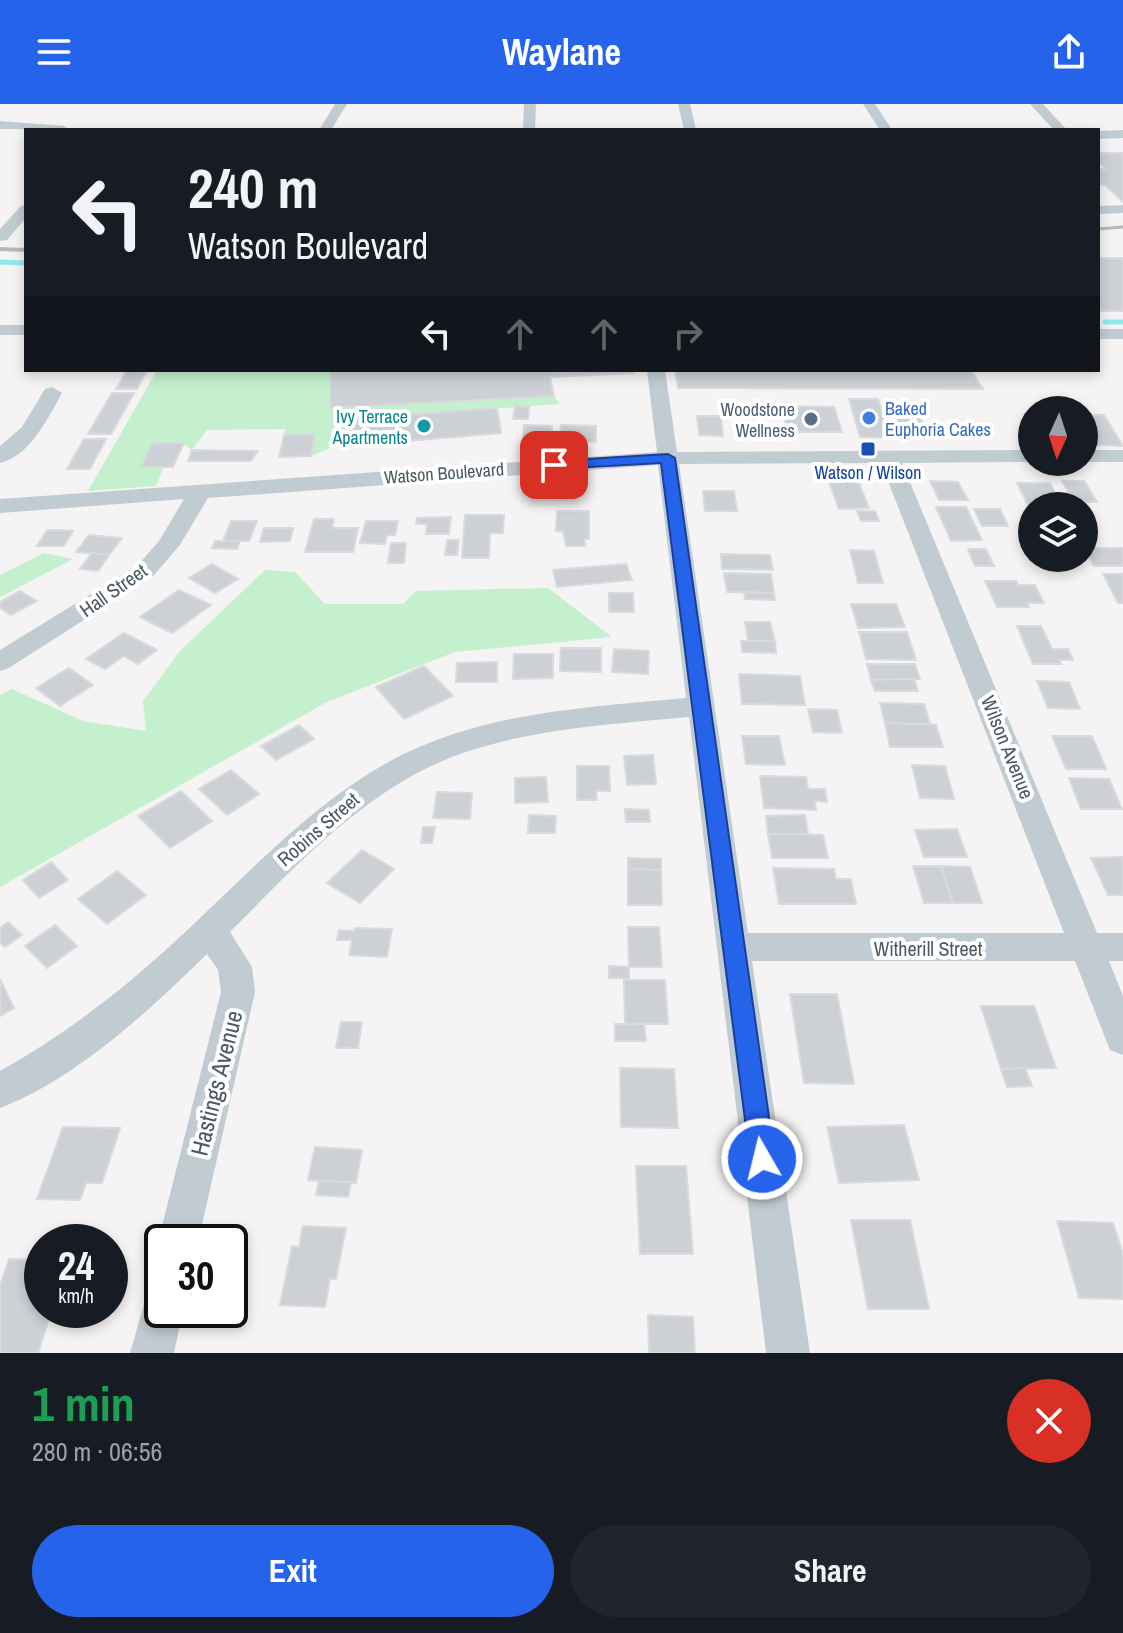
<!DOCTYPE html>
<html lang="en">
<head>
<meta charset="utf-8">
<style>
  body { margin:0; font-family:"Archivo Narrow",sans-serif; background:#20242c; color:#f1f3f6; height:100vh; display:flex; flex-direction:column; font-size:30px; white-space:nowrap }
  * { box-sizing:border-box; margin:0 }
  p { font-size:26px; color:#9ea1a6 }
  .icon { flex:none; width:44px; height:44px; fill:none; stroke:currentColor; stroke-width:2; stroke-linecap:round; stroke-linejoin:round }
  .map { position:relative; height:1249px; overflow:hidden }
  .panel { display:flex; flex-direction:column; background:#171b24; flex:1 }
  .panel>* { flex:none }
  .hud { position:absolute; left:24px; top:24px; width:1076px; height:244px; border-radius:0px; box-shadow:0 4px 12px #0003; background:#171b24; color:#f1f3f6; overflow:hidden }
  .needle { width:52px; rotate:183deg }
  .tools { position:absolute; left:1018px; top:292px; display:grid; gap:16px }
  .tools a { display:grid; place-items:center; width:80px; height:80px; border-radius:50%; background:#171b24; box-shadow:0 4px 12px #0003; font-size:40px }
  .speed { position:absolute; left:24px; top:1120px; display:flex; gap:16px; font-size:40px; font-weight:700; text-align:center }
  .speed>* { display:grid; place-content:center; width:104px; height:104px; border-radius:50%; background:#171b24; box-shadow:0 4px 12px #0003; line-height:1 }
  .speed small { font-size:20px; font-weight:400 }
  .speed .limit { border:4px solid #111; border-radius:12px; background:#fff; color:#111 }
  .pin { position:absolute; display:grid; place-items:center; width:68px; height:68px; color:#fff; margin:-34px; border-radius:16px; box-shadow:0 4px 12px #0006 }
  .me { position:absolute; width:88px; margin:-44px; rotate:352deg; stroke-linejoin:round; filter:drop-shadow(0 0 6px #0008) }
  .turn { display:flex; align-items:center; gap:28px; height:168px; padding:0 32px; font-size:36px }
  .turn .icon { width:104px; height:104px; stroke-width:2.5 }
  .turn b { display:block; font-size:56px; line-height:68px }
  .lanes { display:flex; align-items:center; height:76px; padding:0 32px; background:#0003; justify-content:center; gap:40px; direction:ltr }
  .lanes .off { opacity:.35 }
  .round { display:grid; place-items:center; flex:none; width:84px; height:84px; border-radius:42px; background:#20242c }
  .overview { display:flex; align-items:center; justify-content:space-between; height:136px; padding:0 32px }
  h1 { font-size:48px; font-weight:800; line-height:60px; color:#1e9e55 }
  .cta { display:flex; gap:16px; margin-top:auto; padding:16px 32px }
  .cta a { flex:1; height:92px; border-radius:48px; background:#2563eb; color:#fff; font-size:32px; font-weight:800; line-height:92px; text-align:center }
  .cta a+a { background:#20242c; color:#f1f3f6 }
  header { display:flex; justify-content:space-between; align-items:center; height:104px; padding:0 32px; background:#2563eb; color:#fff; font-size:36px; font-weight:800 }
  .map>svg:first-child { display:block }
  .green { fill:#c4f0cd }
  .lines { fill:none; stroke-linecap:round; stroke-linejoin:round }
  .stream { stroke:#91e9ec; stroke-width:5 }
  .building { fill:#cdd1d5; stroke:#d7dade; stroke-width:2 }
  .minor { fill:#c1ccd2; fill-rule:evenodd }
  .rail-far1 { stroke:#b5b9bd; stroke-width:3 }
  .rail { stroke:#b5b9bd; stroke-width:4 }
  .route { fill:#2563eb; stroke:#184099; stroke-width:2 }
  .shop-dot { fill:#3f7fe0; stroke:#fff; stroke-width:3 }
  .service-dot { fill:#5c6f8a; stroke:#fff; stroke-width:3 }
  .culture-dot { fill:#0f9aa8; stroke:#fff; stroke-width:3 }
  .transit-dot { fill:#1a4fb4; stroke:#fff; stroke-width:3 }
  .labels { text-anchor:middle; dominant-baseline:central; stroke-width:8; stroke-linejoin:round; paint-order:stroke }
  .far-shop-label { font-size:18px; fill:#366cbe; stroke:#fff; text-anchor:start }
  .far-service-label { font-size:18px; fill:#4e5e75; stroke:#fff; text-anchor:end }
  .far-culture-label { font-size:18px; fill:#0d838f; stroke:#fff; text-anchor:end }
  .far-transit-label { font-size:18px; fill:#164399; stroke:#fff }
  .far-street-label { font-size:18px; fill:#4a5a61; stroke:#fff }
  .street-label { font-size:20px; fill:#4a5a61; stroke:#fff }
  .near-street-label { font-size:24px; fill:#4a5a61; stroke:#fff }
</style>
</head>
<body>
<header><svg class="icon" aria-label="menu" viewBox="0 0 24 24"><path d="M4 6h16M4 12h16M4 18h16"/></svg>Waylane<svg class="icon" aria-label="share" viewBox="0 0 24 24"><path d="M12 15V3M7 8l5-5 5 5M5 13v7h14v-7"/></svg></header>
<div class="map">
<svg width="1123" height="1249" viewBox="0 0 1123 1249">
  <rect width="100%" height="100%" fill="#f5f3f3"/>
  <g class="green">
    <polygon points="157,266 341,266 330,267 331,304 554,292 560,300 348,315 348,342 333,343 311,352 315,330 284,331 285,325 207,326 192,346 183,339 152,340 141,362 164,362 156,382 88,387"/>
    <polygon points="44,449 73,455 0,493 0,471"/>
    <polygon points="265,466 295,468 325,500 403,500 416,487 548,484 612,533 455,548 327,598 0,783 0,591 12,585 83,617 146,627 143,597 180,547"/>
  </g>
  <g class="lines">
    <g class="stream">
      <polyline points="0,158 26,159"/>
      <polyline points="1105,218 1123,218"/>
    </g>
  </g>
  <g class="building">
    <polygon points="1098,49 1123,49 1123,98 1105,81 1098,81 1098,65 1106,65 1098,58"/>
    <rect x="1098" y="154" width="25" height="53"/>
    <polygon points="127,266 147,266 137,285 116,285"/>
    <polygon points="341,266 632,266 633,269 550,273 554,292 330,304 330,267"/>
    <polygon points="675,266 971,266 983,285 678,284"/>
    <polygon points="112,289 134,289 111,330 88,330"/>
    <polygon points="849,295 878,295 891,334 860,333"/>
    <polygon points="515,302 529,303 528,315 513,315"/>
    <polygon points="781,302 834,303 842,328 788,328"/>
    <polygon points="497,304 501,329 348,342 348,315"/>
    <polygon points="890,310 919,310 927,330 898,330"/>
    <polygon points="1084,311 1104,311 1123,342 1087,341 1084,335"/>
    <polygon points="697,312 721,312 723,332 699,331"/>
    <polygon points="524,321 552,322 551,337 523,337"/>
    <polygon points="561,321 596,322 596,338 559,337"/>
    <polygon points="315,330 311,352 279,353 284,331"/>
    <polygon points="84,335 106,335 90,365 67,365"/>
    <polygon points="152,339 184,339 173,363 141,363"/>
    <polygon points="192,346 258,347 251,357 188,357"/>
    <polygon points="838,377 858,377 869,404 839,405 829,378"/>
    <polygon points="930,377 958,378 968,396 939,396"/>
    <polygon points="1062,377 1084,377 1097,398 1074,398"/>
    <polygon points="1017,379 1050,379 1061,401 1028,401"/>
    <polygon points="703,387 734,387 737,407 705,407"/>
    <polygon points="936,403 966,403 982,436 951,437"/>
    <polygon points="974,405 1000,405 1008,422 982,422"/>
    <polygon points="557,407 589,407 589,435 585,435 585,442 566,442 563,427 556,427"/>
    <polygon points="857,407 875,407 879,417 861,417"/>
    <polygon points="465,411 504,411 503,429 490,429 489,454 462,454"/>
    <polygon points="451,413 449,430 426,430 427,420 416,420 417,414"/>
    <polygon points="314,415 334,415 332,424 358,424 353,448 305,448"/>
    <polygon points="231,417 257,417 249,437 223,437"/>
    <polygon points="366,417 398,417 395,431 387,431 385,440 360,439"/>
    <polygon points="264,424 293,424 290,437 260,438"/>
    <polygon points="47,426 59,426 73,427 64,442 37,442"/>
    <polygon points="89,431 122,434 109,451 76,448"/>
    <polygon points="447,436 459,436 457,451 445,451"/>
    <polygon points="215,437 240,437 237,445 212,444"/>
    <polygon points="391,439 406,439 404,459 388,459"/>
    <polygon points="1084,444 1123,444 1123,462 1094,462"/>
    <polygon points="968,445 986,445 994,462 975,462"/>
    <polygon points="850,446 874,447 883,479 858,479"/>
    <polygon points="92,449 109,451 98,467 80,465"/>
    <polygon points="721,450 770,451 773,466 722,465"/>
    <polygon points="212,460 238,475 215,489 189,474"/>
    <polygon points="626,460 632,476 557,483 553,466"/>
    <polygon points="724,469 771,470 774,489 727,488"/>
    <polygon points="1103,470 1123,470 1123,499 1118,499"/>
    <polygon points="985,477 1016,477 1018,481 1035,481 1044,499 1027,499 1029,503 997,503"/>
    <polygon points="179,486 211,501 172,529 140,513"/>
    <polygon points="20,487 37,497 11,511 0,504 0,498"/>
    <polygon points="744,488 774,489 775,496 745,495"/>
    <polygon points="609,489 633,489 634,508 609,508"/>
    <polygon points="851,500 896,500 905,523 858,524"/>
    <polygon points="745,518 770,518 775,537 748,537"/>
    <polygon points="1017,522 1041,522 1052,545 1068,545 1073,556 1059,556 1061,560 1033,560"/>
    <polygon points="859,528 907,528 916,556 866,555"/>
    <polygon points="124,529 157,546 138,560 124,552 105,565 86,555"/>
    <polygon points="741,537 775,537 776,549 742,548"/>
    <polygon points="561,544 601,544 601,568 560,567"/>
    <polygon points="614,545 649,547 648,570 612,568"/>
    <polygon points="514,550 553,550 553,574 513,575"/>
    <polygon points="497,558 497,578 456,578 457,559"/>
    <polygon points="867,560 915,560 920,575 871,576"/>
    <polygon points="424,562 453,592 404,615 376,583"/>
    <polygon points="69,564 93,581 60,602 36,584"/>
    <polygon points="739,570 800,572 805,601 742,600"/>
    <polygon points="914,575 918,587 875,587 871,576"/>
    <polygon points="1037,577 1069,578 1080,605 1048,604"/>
    <polygon points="880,599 924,600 930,620 885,619"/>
    <polygon points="808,605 837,606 842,629 813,628"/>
    <polygon points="885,619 936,621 943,643 890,643"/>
    <polygon points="299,621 314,635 276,656 261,642"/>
    <polygon points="742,632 779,632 785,661 746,660"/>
    <polygon points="1052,632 1092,632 1106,665 1066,665"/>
    <polygon points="653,651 656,680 627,681 624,652"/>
    <polygon points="912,661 945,662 954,695 920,694"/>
    <polygon points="577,662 609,662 610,687 596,687 597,696 577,696"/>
    <polygon points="231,666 259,690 227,711 199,685"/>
    <polygon points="760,672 806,673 808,685 825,685 827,698 815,697 816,706 764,704"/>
    <polygon points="546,673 548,698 515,699 515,674"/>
    <polygon points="1069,674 1109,675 1122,705 1081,705"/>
    <polygon points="181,687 212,717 170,744 138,712"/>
    <polygon points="437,688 472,689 470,715 433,714"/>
    <polygon points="625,705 649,706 650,718 626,718"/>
    <polygon points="529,711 556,712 555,729 528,729"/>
    <polygon points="805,711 808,730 768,730 766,712"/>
    <polygon points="423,723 435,723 432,739 421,739"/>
    <polygon points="957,725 967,753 924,753 915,726"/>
    <polygon points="768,730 823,731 828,754 772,754"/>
    <polygon points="362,746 394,765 360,799 327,779"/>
    <polygon points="1123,753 1123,791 1108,791 1091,754"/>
    <polygon points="628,754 661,755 661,766 628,765"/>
    <polygon points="51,758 68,776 39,794 23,776"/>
    <polygon points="913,762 941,762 953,799 924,799"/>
    <polygon points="941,762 970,763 982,799 953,799"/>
    <polygon points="773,764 834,765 836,775 851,775 856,800 779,800"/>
    <polygon points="628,765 661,766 662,801 628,801"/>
    <polygon points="117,767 146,791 107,820 78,795"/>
    <polygon points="8,818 22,831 5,843 0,839 0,824"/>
    <polygon points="55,821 77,842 47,864 25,842"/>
    <polygon points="628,823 659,823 662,863 629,863"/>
    <polygon points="355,824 392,825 387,853 349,851 352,836 337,836 339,826 354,827"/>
    <polygon points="609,862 629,863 629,874 609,874"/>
    <polygon points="0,875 14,904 0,912"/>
    <polygon points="624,876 665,876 668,920 625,920"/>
    <polygon points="790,890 837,890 854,980 804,979"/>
    <polygon points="981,902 1034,902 1056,964 1001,965"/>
    <polygon points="341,918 362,918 358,944 336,944"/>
    <polygon points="615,920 644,920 646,937 615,937"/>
    <polygon points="620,964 674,965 678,1024 621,1023"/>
    <polygon points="1025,964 1032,982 1007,983 1001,965"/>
    <polygon points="904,1021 919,1076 839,1079 827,1023"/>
    <polygon points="63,1023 120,1024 102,1079 86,1079 80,1096 37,1095"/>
    <polygon points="315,1043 362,1046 356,1079 308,1076"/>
    <polygon points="636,1062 686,1062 693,1150 640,1150"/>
    <polygon points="319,1077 351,1078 348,1093 316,1091"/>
    <polygon points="851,1116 910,1116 929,1205 868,1205"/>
    <polygon points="1057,1117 1113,1119 1123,1150 1123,1195 1079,1194"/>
    <polygon points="303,1122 346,1124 336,1175 330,1175 325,1203 280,1201 292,1142 299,1143"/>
    <polygon points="9,1155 42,1156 42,1206 52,1206 38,1249 0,1249 0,1181"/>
    <polygon points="648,1211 693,1213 695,1249 649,1249"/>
  </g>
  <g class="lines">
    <g class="minor">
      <polygon points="335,0 347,0 331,26 319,26"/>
      <polygon points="524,0 536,0 535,26 523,26"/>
      <polygon points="678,0 690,0 696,26 684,26"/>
      <polygon points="863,0 875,0 892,26 880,26"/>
      <polygon points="1030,0 1043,0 1067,26 1054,26"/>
      <polygon points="0,17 64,22 70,26 0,25"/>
      <polygon points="1123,26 1123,34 1098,35 1098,27"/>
      <polygon points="26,101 26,114 7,136 0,137 0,125 21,102"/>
      <polygon points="1123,101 1123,109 1098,110 1098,102"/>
      <rect x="0" y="221" width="26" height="10"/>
      <rect x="1098" y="225" width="25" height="10"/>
      <path d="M647,266H665L677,348L1032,346V358L902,359L1097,829H1123V857H1109L1123,892V951L1110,946L1075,857H752L810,1249H766L689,613C614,620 537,624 466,648C370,680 299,759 230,828L252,863L255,888L198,1138H162V1149L158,1138L221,888L218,866L207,850C150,906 76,975 0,1004V967C74,926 140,872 201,813C265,753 328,686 408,648C495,607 593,603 686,594L658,361L208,394L180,441L154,471L9,564L0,567V546L138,461L159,437L184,395L0,409V395L657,348ZM881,359L1064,829H748L679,360Z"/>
      <path d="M52,283L62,289C48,314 30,352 0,359V342L22,323L45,285Z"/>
      <polygon points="1084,346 1123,346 1123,358 1083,358"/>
      <polygon points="162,1184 162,1206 183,1206 174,1249 130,1249 147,1190"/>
    </g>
    <polyline class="rail-far1" points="1098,125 1123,123"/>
    <polyline class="rail" points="0,145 26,146"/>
  </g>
  <polygon class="route" points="668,350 675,354 775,1055 771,1064 762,1068 753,1064 750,1055 661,359 554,365 547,361 554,357"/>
  <circle class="shop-dot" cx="869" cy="314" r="8"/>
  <circle class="service-dot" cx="811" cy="315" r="8"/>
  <circle class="culture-dot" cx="424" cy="322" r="8"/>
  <rect class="transit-dot" x="860" y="337" width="16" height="16" rx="4"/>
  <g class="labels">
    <g class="far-shop-label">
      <text x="885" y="304">Baked<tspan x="885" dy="21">Euphoria Cakes</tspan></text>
    </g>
    <g class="far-service-label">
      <text x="795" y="305">Woodstone<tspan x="795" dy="21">Wellness</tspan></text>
    </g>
    <g class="far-culture-label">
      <text x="408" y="312">Ivy Terrace<tspan x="408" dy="21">Apartments</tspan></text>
    </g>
    <g class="far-transit-label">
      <text x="868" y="368">Watson / Wilson</text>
    </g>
    <g class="far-street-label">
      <text transform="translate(444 369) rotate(-4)">Watson Boulevard</text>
    </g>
    <g class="street-label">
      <text transform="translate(113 486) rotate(-35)">Hall Street</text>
      <text transform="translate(1008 643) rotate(68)">Wilson Avenue</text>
      <text transform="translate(318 725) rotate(-41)">Robins Street</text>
      <text x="928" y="844">Witherill Street</text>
    </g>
    <g class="near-street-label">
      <text transform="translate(216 979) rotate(-76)">Hastings Avenue</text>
    </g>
  </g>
</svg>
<div class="tools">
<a><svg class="needle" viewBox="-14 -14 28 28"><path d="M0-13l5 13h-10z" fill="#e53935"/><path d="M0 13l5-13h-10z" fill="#9ea1a6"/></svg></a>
<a><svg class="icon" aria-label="layers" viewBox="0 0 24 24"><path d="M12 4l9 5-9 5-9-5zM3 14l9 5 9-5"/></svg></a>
</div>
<div class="speed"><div>24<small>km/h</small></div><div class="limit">30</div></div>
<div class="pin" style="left:554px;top:361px;background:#d93025"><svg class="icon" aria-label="arrive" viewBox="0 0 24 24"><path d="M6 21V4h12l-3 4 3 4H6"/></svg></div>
<svg class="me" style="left:762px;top:1055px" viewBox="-20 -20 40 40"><circle r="17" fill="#2563eb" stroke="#fff" stroke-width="3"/><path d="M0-11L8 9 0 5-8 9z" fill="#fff"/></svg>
<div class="hud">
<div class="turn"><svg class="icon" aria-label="left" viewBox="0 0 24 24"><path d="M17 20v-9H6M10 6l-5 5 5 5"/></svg><div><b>240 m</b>Watson Boulevard</div></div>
<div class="lanes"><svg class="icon" aria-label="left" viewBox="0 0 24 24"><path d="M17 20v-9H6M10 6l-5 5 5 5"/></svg><svg class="icon off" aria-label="ahead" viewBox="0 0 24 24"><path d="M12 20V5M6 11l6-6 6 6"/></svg><svg class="icon off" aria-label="ahead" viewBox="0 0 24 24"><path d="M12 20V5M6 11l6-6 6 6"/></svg><svg class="icon off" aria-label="right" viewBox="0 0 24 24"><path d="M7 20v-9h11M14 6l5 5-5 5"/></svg></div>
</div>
</div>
<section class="panel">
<div class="overview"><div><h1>1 min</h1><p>280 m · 06:56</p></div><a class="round" style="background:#d93025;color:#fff"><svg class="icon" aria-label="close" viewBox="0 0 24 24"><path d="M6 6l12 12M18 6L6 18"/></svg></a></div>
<div class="cta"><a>Exit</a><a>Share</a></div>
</section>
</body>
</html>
